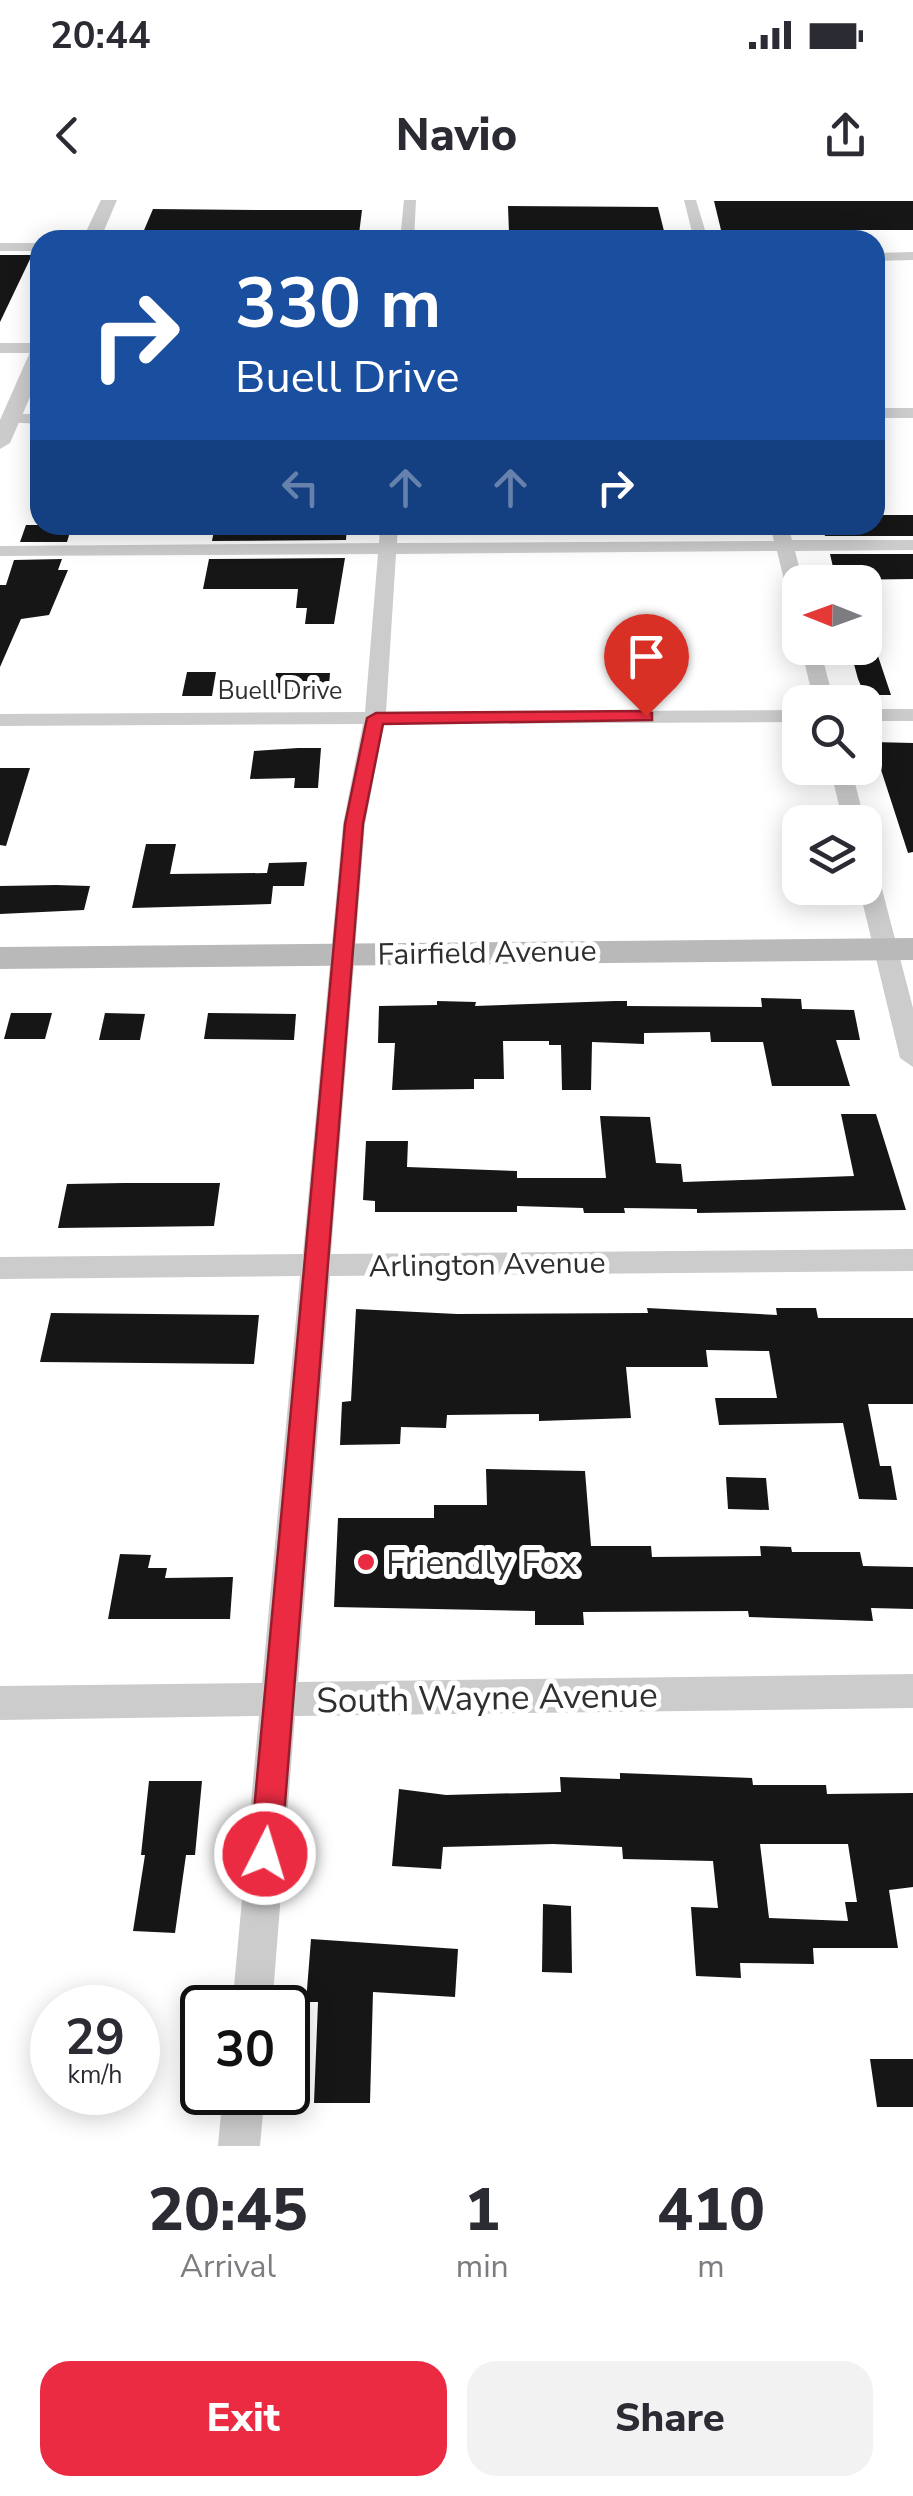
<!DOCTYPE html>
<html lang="en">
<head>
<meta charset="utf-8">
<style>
  body { margin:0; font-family:"Nunito Sans",sans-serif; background:#f2f2f3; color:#2b2b33; height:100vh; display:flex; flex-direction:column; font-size:38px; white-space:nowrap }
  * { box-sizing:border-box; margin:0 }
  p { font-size:32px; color:#7c7c81 }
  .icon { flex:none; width:55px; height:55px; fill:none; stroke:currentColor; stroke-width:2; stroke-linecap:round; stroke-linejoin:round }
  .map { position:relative; height:1946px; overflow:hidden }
  .sheet { display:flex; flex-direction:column; background:#fff; flex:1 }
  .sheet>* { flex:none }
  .top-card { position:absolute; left:30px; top:30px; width:855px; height:305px; border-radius:30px; box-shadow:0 5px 25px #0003; background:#1a4fa0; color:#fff; overflow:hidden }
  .needle { width:65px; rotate:271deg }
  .tools { position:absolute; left:782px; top:365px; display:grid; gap:20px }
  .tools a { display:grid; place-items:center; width:100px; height:100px; border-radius:20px; background:#fff; box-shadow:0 5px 25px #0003; font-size:50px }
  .speed { position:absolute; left:30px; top:1785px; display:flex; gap:20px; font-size:50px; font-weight:700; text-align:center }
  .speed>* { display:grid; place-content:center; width:130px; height:130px; border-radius:50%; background:#fff; box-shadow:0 5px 25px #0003; line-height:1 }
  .speed small { font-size:25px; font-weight:400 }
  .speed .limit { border:5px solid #111; border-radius:15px; background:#fff; color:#111 }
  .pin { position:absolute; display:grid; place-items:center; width:85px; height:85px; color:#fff; margin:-102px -42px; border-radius:50% 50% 50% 0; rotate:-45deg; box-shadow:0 0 10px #0007 }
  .pin .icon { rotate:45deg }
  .me { position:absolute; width:110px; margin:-55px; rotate:5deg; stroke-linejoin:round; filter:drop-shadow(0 0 8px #0008) }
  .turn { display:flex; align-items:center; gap:35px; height:210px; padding:0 40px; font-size:45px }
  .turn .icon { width:130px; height:130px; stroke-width:2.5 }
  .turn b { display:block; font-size:70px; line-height:85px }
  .lanes { display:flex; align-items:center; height:95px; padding:0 40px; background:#0003; justify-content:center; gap:50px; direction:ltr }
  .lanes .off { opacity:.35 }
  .eta { display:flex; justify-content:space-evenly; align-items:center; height:170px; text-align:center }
  .eta b { font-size:60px; font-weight:800; line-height:70px }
  .action { display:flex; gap:20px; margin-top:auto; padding:20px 40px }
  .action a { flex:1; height:115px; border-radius:30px; background:#eb2b42; color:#fff; font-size:40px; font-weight:800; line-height:115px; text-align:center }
  .action a+a { background:#f2f2f3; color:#2b2b33 }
  .status { display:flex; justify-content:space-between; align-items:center; height:70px; padding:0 50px; background:#fff; direction:ltr }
  .status svg { height:28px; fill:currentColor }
  header { display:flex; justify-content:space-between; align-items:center; height:130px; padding:0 40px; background:#fff; font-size:45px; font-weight:800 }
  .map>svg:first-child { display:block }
  .building { fill:#161616; fill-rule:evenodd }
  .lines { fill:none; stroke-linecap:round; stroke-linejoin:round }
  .minor { fill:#ccc; fill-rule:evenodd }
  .tertiary { fill:#ccc; fill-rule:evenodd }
  .secondary { fill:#b9b9b9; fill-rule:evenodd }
  .route { fill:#eb2b42; stroke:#991c2b; stroke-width:2.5 }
  .poi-dot { fill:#eb2b42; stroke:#fff; stroke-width:4 }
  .labels { text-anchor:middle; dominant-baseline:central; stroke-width:10; stroke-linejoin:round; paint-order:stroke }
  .far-street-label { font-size:25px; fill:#2f2f2f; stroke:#fff }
  .street-label { font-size:30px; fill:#2f2f2f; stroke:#fff }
  .near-poi-label { font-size:35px; fill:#2f2f2f; stroke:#fff; text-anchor:start }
  .near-street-label { font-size:35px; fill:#2f2f2f; stroke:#fff }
</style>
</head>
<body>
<div class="status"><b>20:44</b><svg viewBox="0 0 49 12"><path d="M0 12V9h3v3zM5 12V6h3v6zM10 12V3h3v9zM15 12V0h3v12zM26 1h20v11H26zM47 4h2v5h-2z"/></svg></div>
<header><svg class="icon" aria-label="back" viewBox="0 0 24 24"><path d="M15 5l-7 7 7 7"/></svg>Navio<svg class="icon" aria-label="share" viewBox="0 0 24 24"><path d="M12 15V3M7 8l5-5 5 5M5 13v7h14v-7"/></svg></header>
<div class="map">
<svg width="913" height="1946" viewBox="0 0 913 1946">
  <rect width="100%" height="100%" fill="#fff"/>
  <g class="building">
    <polygon points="714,1 913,1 913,30 721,30"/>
    <polygon points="508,6 658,7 664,31 509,33"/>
    <polygon points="153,9 256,10 362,10 359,34 142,35"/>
    <polygon points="0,55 32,55 0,122"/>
    <polygon points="875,315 913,315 913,336 825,336 822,325 875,325"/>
    <polygon points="26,325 72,325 67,342 20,342"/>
    <polygon points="215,325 347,325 346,340 212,341"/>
    <polygon points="830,354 913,354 913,379 836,380"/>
    <polygon points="345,358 334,424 305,424 307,408 296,408 298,389 203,389 209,359"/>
    <polygon points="62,359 58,370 68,370 49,415 21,419 0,467 0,385 6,385 14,360"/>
    <polygon points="865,417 891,495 865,495 858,479 851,453 853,448 865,448"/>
    <polygon points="187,472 216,472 212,496 182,496"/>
    <polygon points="276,473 330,473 328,498 272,496"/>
    <polygon points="872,542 913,543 913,652 908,653"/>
    <polygon points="298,548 321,548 318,588 294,588 295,578 250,579 254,551"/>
    <polygon points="0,568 30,568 6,646 0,645"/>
    <polygon points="146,644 176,644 170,674 267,673 269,663 307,662 304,686 273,686 271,704 132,708"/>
    <polygon points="56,685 90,686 84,710 0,714 0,686"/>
    <polygon points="761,798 801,799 802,809 854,810 860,840 836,840 850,886 772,886 763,842 711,842 710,832 644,833 644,844 592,842 591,890 562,890 561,845 549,845 549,841 503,841 504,879 474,879 474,889 392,890 395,843 378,843 379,806 437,805 437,801 476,802 475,806 615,801 627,801 627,806 762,807"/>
    <polygon points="11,813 52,813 45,839 4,839"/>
    <polygon points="105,813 145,814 140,840 99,840"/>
    <polygon points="208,813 296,814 294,840 204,839"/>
    <polygon points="841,914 876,914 906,1010 697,1013 697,1009 624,1008 625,1013 584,1013 583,1008 517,1006 517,1012 375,1012 375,1001 363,1000 366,941 408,941 407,967 517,971 517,978 606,978 600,916 650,917 656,963 681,964 683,982 854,976"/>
    <polygon points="124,983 220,983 214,1026 58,1028 67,984"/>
    <polygon points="647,1108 777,1115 776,1108 816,1108 818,1118 913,1118 913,1204 868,1204 880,1266 891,1266 897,1300 859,1299 843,1223 719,1225 715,1198 777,1198 769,1151 706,1150 708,1167 626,1167 631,1218 539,1221 539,1214 447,1215 446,1228 401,1227 400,1244 340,1245 342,1202 351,1201 356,1109 457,1114 648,1113"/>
    <polygon points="51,1113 259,1115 254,1164 40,1162"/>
    <polygon points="486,1269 585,1271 591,1346 651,1346 652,1357 761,1356 760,1346 791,1347 792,1352 860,1352 863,1366 913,1367 913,1409 871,1408 873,1421 749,1417 748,1411 583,1412 584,1425 535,1425 535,1411 334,1407 338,1318 434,1318 434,1305 487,1305"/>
    <polygon points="726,1277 766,1278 769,1310 728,1309"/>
    <polygon points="120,1354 151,1355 148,1368 167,1368 165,1378 233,1377 230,1419 108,1419"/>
    <path d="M620,1573L752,1578L753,1585H826L827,1594L913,1593V1687L889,1690L898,1748H813L814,1764L740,1763L741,1778L696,1776L691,1707L718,1708L713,1661L623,1659L622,1647L553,1644L443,1647L441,1669L392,1666L399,1589L446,1595L561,1592L560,1577L620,1579ZM760,1644H848L857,1702H845L848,1721L769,1718Z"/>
    <polygon points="149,1581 202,1581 195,1655 186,1655 175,1733 133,1731 145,1655 141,1655"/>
    <polygon points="543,1704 571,1706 572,1773 542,1772"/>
    <polygon points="311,1739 458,1749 455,1797 373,1792 370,1903 314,1903 318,1802 306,1802"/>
    <polygon points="870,1859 913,1859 913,1907 877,1907"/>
  </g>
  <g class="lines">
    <g class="minor">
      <polygon points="404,0 416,0 414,40 400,40"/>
      <polygon points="684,0 696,0 708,40 694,40"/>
      <rect x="0" y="43" width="40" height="8"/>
      <polygon points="913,52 913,60 875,61 875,53"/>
      <rect x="0" y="143" width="40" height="10"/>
      <rect x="875" y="208" width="38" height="10"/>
      <polygon points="11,214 40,214 40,224 5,222 3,219"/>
      <polygon points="380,325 398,325 397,343 774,341 770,325 788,325 792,340 913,340 913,350 795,351 803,382 800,415 791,409 777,351 396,354 386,512 800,510 800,522 384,524 365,624 331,1054 913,1049 913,1071 330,1076 298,1482 913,1474 913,1508 295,1516 272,1808 232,1808 259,1516 0,1520 0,1486 262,1483 300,1076 0,1079 0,1057 303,1054 343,624 363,524 0,526 0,514 365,512 378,354 0,356 0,346 379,343"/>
      <polygon points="801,448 820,448 834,502 814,502"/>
      <rect x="865" y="509" width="48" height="12"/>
      <polygon points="830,568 851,568 865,622 843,622"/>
      <polygon points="865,659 876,666 913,808 913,867 900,858 859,688 865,688"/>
      <polygon points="223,1892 265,1892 260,1946 218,1946"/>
    </g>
    <g class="tertiary">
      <polygon points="101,0 117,0 100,40 82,40"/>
      <polygon points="40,146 40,174 10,243 0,249 0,220 30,152"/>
    </g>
    <polygon class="secondary" points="913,738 913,760 0,769 0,747"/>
  </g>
  <polygon class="route" points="646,511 652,513 652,520 383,524 363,624 281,1654 276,1666 265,1670 254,1666 250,1654 345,624 367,518 376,513"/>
  <circle class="poi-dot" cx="366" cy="1362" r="10"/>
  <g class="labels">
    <g class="far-street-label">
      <text x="280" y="491">Buell Drive</text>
    </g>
    <g class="street-label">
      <text transform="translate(487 753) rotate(-1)">Fairfield Avenue</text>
      <text transform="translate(487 1065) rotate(-1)">Arlington Avenue</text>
    </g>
    <g class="near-poi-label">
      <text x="386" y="1362">Friendly Fox</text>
    </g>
    <g class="near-street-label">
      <text transform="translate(487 1498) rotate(-1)">South Wayne Avenue</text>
    </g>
  </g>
</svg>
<div class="tools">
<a><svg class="needle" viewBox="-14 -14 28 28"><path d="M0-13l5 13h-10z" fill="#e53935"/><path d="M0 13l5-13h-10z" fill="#7c7c81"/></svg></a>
<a><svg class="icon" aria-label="search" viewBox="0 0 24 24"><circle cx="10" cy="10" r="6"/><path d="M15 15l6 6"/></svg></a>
<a><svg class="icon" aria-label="layers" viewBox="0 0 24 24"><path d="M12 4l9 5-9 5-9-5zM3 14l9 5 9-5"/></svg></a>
</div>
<div class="speed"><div>29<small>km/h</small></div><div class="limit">30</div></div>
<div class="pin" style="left:646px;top:516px;background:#d93025"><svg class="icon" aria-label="arrive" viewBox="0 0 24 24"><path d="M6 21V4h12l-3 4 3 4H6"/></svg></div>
<svg class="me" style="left:265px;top:1654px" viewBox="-20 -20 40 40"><circle r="17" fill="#eb2b42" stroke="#fff" stroke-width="3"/><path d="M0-11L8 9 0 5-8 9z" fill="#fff"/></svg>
<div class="top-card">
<div class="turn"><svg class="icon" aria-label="right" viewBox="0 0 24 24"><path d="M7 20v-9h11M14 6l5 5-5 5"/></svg><div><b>330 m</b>Buell Drive</div></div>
<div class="lanes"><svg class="icon off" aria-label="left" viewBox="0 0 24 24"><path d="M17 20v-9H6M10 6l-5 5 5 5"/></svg><svg class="icon off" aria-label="ahead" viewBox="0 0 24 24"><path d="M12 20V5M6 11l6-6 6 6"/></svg><svg class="icon off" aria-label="ahead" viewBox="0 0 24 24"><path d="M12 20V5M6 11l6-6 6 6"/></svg><svg class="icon" aria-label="right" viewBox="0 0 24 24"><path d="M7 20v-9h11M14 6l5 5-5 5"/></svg></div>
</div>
</div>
<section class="sheet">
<div class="eta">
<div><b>20:45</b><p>Arrival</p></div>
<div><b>1</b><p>min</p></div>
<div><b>410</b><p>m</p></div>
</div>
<div class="action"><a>Exit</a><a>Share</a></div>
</section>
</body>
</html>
